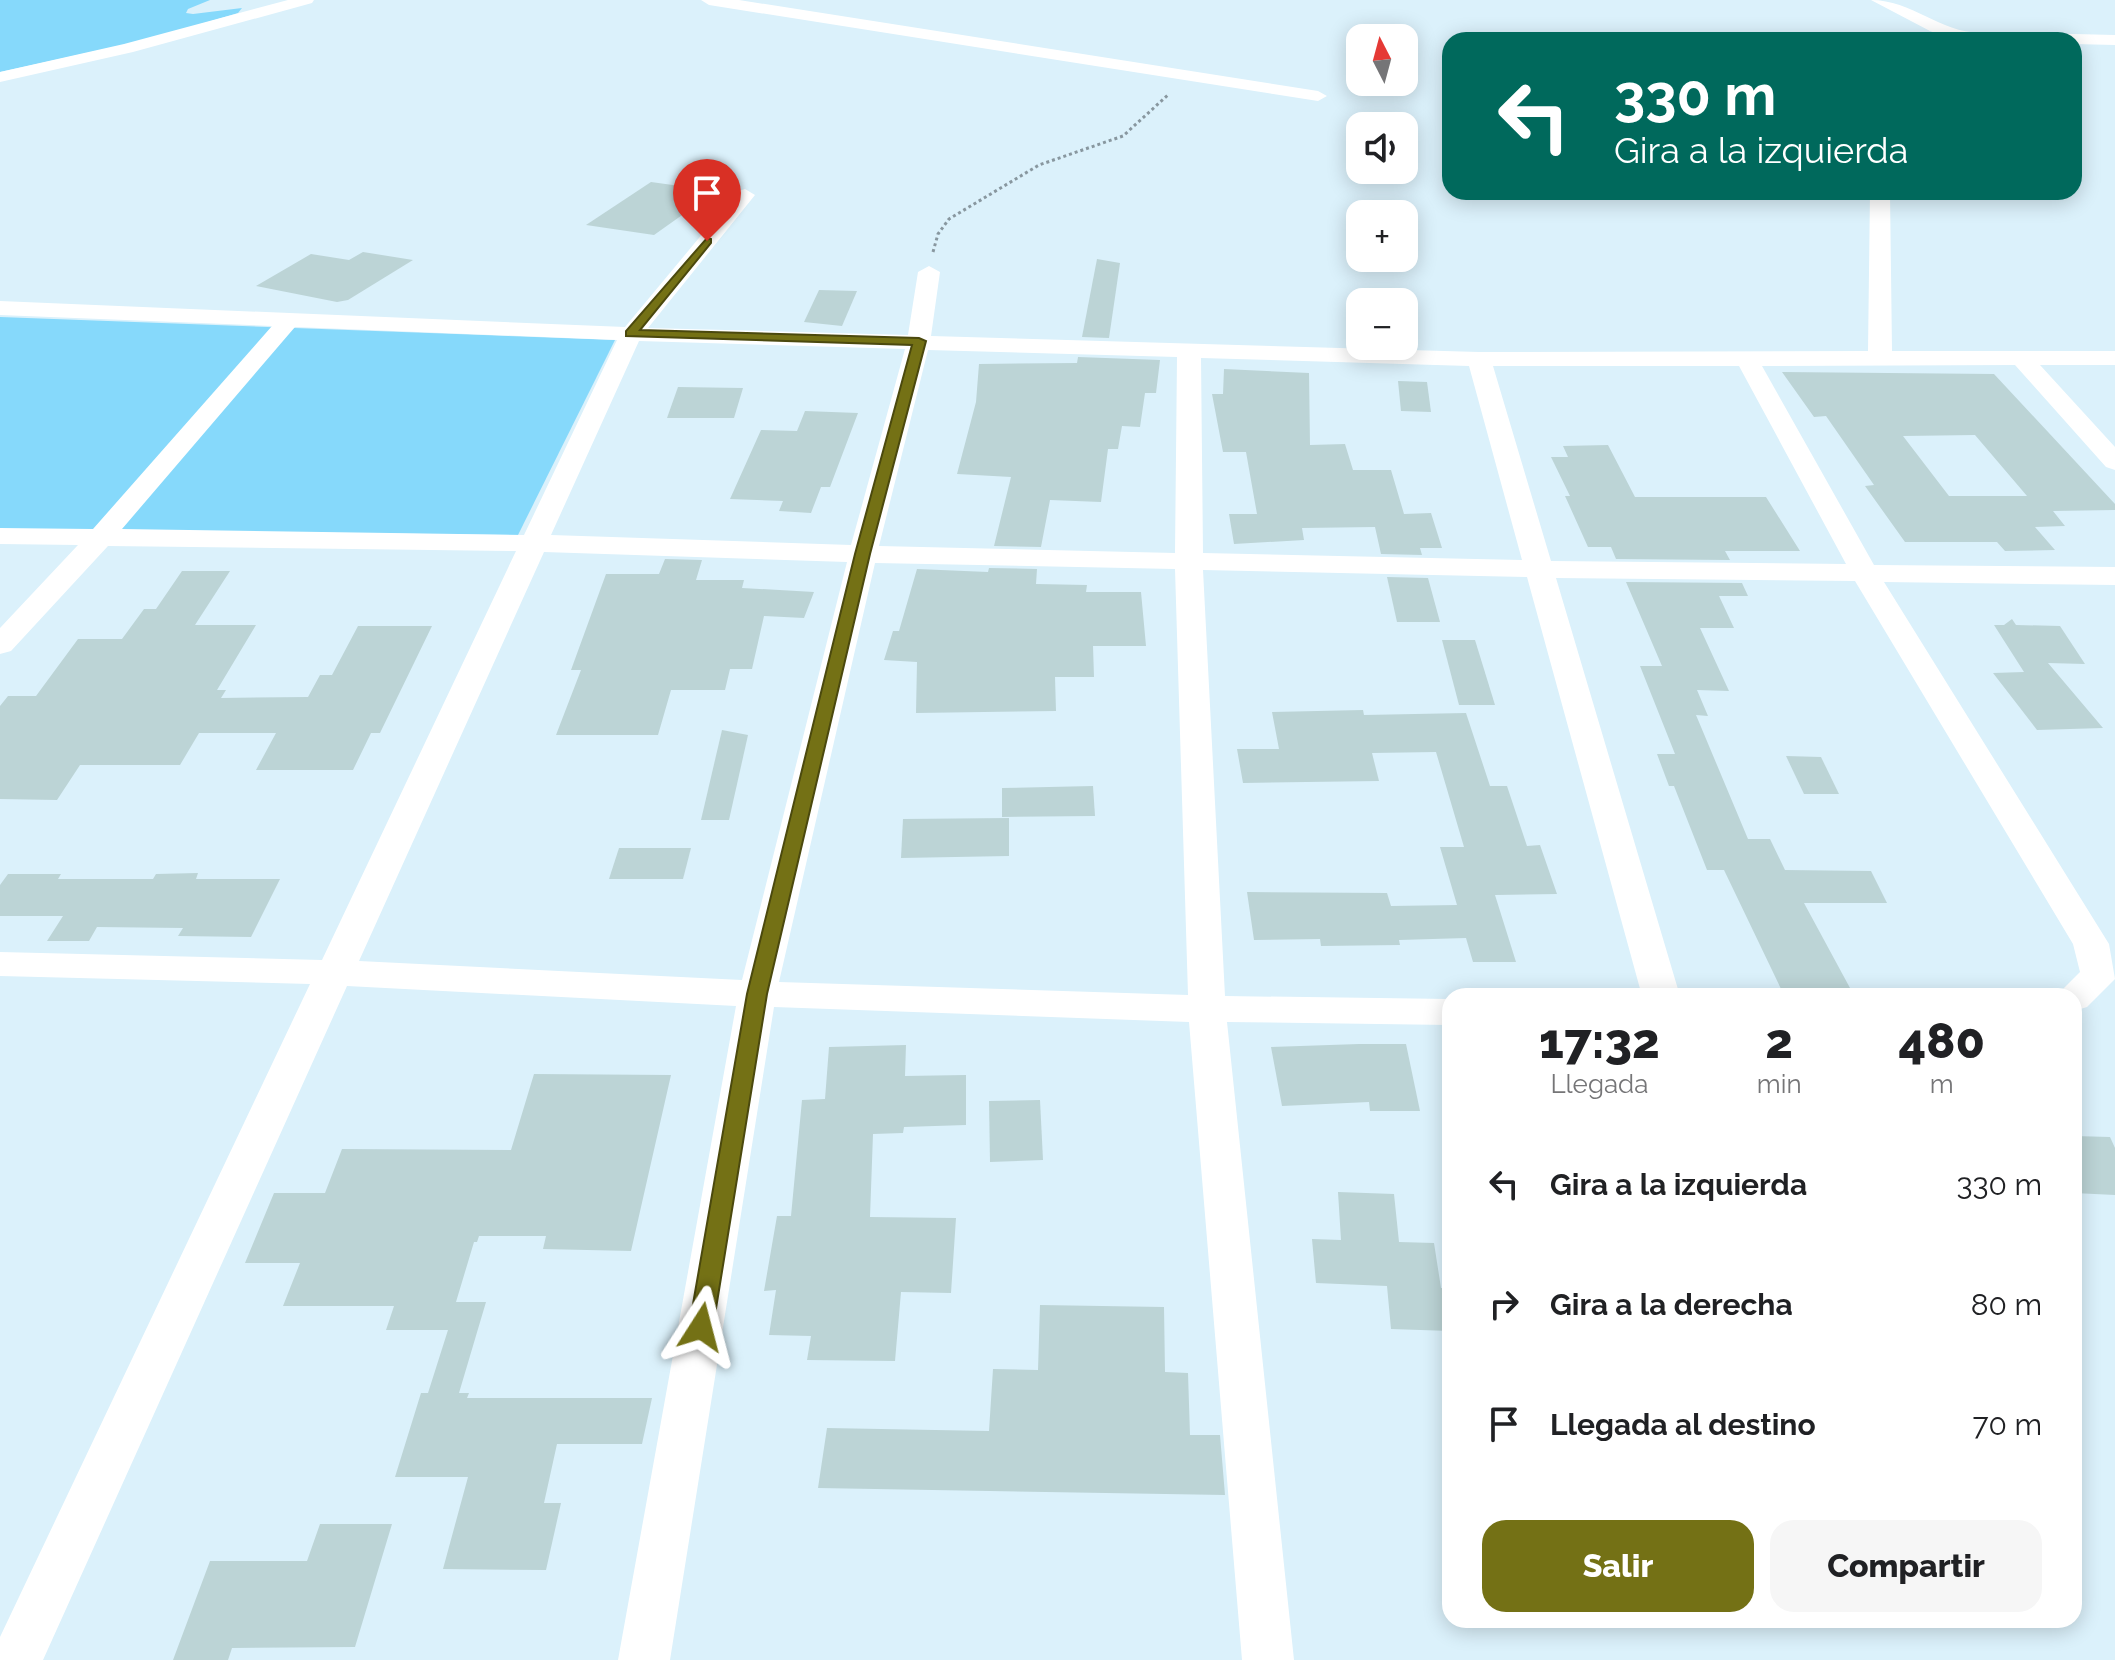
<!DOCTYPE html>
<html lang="es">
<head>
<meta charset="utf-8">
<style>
  body { margin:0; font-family:Raleway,sans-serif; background:#f6f6f6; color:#202124; height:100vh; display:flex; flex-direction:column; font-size:30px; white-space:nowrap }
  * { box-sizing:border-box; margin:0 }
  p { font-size:26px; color:#757577 }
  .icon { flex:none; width:44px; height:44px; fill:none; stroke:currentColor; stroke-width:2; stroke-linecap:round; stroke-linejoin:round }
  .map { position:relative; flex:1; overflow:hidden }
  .sheet { position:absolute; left:1442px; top:988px; width:640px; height:640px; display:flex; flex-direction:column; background:#fff; border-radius:24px; box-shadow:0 4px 20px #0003 }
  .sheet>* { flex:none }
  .top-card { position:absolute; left:1442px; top:32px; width:640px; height:168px; border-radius:24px; box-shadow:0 4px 20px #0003; background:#00695c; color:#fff; overflow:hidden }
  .needle { width:52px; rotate:354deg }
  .tools { position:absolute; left:1346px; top:24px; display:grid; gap:16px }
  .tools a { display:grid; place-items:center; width:72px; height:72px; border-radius:16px; background:#fff; box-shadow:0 4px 20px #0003; font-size:40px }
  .pin { position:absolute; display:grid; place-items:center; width:68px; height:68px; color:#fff; margin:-82px -34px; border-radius:50% 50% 50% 0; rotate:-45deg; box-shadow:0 0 8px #0007 }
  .pin .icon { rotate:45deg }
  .me { position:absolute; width:88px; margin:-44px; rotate:9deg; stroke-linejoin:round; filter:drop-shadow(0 0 6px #0008) }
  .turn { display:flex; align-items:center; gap:28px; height:168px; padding:0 40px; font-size:36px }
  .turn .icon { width:104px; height:104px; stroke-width:2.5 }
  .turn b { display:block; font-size:56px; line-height:68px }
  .eta { display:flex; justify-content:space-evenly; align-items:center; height:136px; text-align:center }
  .eta b { font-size:48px; font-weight:800; line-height:56px }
  .cta { display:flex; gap:16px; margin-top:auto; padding:16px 40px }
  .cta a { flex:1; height:92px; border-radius:24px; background:#747115; color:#fff; font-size:32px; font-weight:800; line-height:92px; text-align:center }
  .cta a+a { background:#f6f6f6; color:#202124 }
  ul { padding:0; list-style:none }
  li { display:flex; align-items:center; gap:24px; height:120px; padding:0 40px }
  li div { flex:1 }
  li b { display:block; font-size:30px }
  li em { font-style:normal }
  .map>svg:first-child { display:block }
  .green { fill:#86d9fb }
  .building { fill:#bcd4d6; fill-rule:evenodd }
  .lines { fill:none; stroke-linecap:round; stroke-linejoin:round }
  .path { stroke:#88979f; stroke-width:3; stroke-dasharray:3 3; stroke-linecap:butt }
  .minor { fill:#fff; fill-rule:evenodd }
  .route { fill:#747115; stroke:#4b490e; stroke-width:2 }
</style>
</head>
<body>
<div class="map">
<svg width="2115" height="1660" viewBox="0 0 2115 1660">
  <rect width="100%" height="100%" fill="#dbf1fb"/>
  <g class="green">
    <polygon points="0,0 210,0 188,9 186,13 193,14 242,8 238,13 151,39 0,72"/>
    <polygon points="0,317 615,340 518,535 0,529"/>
  </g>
  <g class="building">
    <polygon points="651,182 716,191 654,235 586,225"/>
    <polygon points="363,252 413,260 348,300 337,302 256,286 311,254 349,260"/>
    <polygon points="1097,259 1120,263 1109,338 1082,337"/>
    <polygon points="819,290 857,291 842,326 804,322"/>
    <polygon points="1078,357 1160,360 1156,393 1145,393 1140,427 1122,426 1118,449 1108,449 1101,502 1050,500 1041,547 994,546 1011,477 957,474 976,402 979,364 1077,363"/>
    <polygon points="1224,369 1309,373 1310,445 1345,444 1353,470 1391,470 1404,514 1431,513 1442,548 1420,548 1422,555 1381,554 1375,527 1302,528 1304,540 1234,544 1229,514 1257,514 1246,452 1223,452 1212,394 1223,394"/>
    <path d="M1782,372L1994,374L2115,504V510L2053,511L2065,526L2035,527L2055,550L2005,551L1997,542H1905L1865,486L1874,485L1826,416L1814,417ZM1975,435L2027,496H1949L1903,436Z"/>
    <polygon points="1398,381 1427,382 1431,412 1401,411"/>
    <polygon points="678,387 743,388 734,418 667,418"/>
    <polygon points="805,411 858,413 830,487 821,487 811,513 779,511 783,501 730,499 761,430 797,431"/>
    <polygon points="1608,445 1635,497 1766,497 1800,551 1725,551 1730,560 1616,559 1611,547 1588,547 1565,496 1570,496 1551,457 1568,457 1563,446"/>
    <polygon points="665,559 702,560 696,580 744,580 742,588 814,592 804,618 764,616 752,669 730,669 725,690 671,690 658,735 556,735 581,670 571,670 606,574 659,574"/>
    <polygon points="989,568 1037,569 1036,584 1087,585 1086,592 1141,592 1146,646 1093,646 1094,677 1055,677 1056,711 916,713 917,662 884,660 893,631 899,631 917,569 988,572"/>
    <polygon points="182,571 230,571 195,625 256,625 217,690 226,690 221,698 308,697 320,675 332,675 358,626 432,626 380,733 371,733 353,770 256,770 276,733 199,733 180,765 80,765 57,800 0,799 0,706 8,696 36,696 78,639 122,639 144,609 156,609"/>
    <polygon points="1387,577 1428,578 1440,622 1397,622"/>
    <polygon points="1626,582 1742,583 1748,596 1719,596 1734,628 1700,628 1729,691 1697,690 1708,716 1696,715 1748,839 1770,839 1785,870 1871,871 1887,903 1804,903 1850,988 1782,991 1724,870 1707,870 1674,786 1669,786 1657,754 1675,754 1640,666 1662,666"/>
    <polygon points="2012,619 2016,625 2060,626 2085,664 2048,663 2103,728 2037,730 1993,673 2024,672 1994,625 2004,625"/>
    <polygon points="1442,640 1475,640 1495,705 1459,705"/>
    <polygon points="1363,710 1364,715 1466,713 1490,786 1507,786 1527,846 1540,845 1557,894 1495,895 1516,962 1473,962 1466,938 1399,940 1400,945 1321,946 1320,939 1254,940 1247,892 1387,893 1391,906 1457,905 1440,847 1464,847 1436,752 1372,753 1379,781 1243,783 1237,749 1279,749 1272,712"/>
    <polygon points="722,730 748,735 729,820 701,820"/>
    <polygon points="1786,756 1821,757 1839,794 1804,794"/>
    <polygon points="1093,786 1095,816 1002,817 1002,788"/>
    <polygon points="1009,818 1009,856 901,858 903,819"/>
    <polygon points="619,848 691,848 683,879 609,879"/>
    <polygon points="198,873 196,879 280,879 251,937 178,936 183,928 97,927 89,941 47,941 63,916 0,916 0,885 8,874 61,874 58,879 153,879 156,874"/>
    <polygon points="1359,1044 1406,1044 1420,1111 1370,1111 1369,1102 1282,1106 1271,1047"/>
    <polygon points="906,1045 905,1076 966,1075 966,1125 904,1127 903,1133 873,1134 870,1217 956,1218 951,1293 901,1292 895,1361 807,1360 811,1336 769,1335 776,1290 764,1291 777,1216 791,1216 802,1100 825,1099 829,1047"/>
    <polygon points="534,1074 671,1075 631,1251 543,1249 546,1236 479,1236 477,1242 474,1242 456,1302 486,1302 459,1393 469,1393 467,1398 652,1398 642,1444 557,1444 544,1503 561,1503 546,1570 443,1569 468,1477 395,1477 421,1393 428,1393 448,1330 386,1330 394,1306 283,1306 300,1263 245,1263 274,1193 325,1193 342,1149 511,1150"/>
    <polygon points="1040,1100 1043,1160 990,1162 989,1101"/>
    <polygon points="2074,1136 2110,1137 2115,1148 2115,1195 2074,1193"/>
    <polygon points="1338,1192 1394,1194 1399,1242 1434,1243 1441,1288 1450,1288 1450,1331 1391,1329 1387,1286 1316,1283 1312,1239 1341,1240"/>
    <polygon points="1040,1305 1164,1307 1165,1372 1188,1373 1190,1435 1220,1435 1225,1495 818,1488 827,1428 989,1431 993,1369 1038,1370"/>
    <polygon points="320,1524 392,1524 355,1647 232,1648 228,1660 173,1660 210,1561 307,1561"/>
  </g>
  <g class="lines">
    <polyline class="path" points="933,252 938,234 949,219 1039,165 1123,136 1169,94"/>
    <g class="minor">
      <polygon points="288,0 314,0 312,3 133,52 0,82 0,72 124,44"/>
      <polygon points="701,0 739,0 1318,91 1327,96 1318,101 709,5"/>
      <path d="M1871,0C1915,0 1944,38 1990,32L2115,35V45L2074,44V40H1954L1930,31Z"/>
      <path d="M745,189L755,195L648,328L908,335L918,272L929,266L940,272L931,336L1479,352L1868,351L1870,192H1890L1892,351H2115V365H2040L2115,447V470L2106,467L2015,365L1762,366L1874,565L2115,567V585L1884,582L2109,944L2115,979L2087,1007L2074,1011V996H2056L2080,972L2073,944L1855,581L1556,578L1680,996H1642L1527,577L1203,570L1225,996L1450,999V1025L1227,1022L1294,1660H1242L1189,1022L774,1007L670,1660H618L736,1006L347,986L43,1660H0V1637L310,984L0,976V952L322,960L516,551L108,546L11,651L0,654V628L78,545L0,544V528L93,529L272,326L0,315V301L625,327L738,191ZM295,327L617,340L524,535L122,529ZM639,341L905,349L851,545L551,535ZM928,350L1177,357L1175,553L879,546ZM1201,358L1469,366L1522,560L1203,553ZM1493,366H1739L1846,564L1551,561ZM544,552L847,562L742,980L359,961ZM875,563L1175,569L1188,995L779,982Z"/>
    </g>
  </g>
  <polygon class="route" points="707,238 711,239 711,243 640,330 919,338 926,341 870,554 767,994 713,1327 709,1334 701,1337 692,1334 689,1327 747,994 855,554 912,345 626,336 626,331"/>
</svg>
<div class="tools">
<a><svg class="needle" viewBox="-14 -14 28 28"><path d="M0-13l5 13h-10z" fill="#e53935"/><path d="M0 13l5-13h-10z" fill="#757577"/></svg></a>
<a><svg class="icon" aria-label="sound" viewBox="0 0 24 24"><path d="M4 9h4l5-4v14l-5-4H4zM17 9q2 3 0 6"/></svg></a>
<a>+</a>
<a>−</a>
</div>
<div class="pin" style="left:707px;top:241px;background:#d93025"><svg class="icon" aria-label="arrive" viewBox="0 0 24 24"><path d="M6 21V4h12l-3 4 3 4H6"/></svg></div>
<svg class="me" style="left:701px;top:1327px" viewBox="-20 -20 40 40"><path d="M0-17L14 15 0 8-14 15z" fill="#747115" stroke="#fff" stroke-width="4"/></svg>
<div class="top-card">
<div class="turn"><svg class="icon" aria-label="left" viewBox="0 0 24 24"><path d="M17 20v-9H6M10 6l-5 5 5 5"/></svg><div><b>330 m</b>Gira a la izquierda</div></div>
</div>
<section class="sheet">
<div class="eta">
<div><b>17:32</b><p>Llegada</p></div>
<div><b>2</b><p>min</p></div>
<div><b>480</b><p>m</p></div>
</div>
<ul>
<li><svg class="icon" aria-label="left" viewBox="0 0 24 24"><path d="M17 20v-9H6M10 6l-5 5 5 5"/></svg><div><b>Gira a la izquierda</b></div><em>330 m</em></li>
<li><svg class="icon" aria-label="right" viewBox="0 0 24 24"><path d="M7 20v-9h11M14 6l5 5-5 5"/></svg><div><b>Gira a la derecha</b></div><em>80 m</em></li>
<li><svg class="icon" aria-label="arrive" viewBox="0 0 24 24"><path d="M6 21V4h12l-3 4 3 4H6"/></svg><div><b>Llegada al destino</b></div><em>70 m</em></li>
</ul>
<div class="cta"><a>Salir</a><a>Compartir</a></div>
</section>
</div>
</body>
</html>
